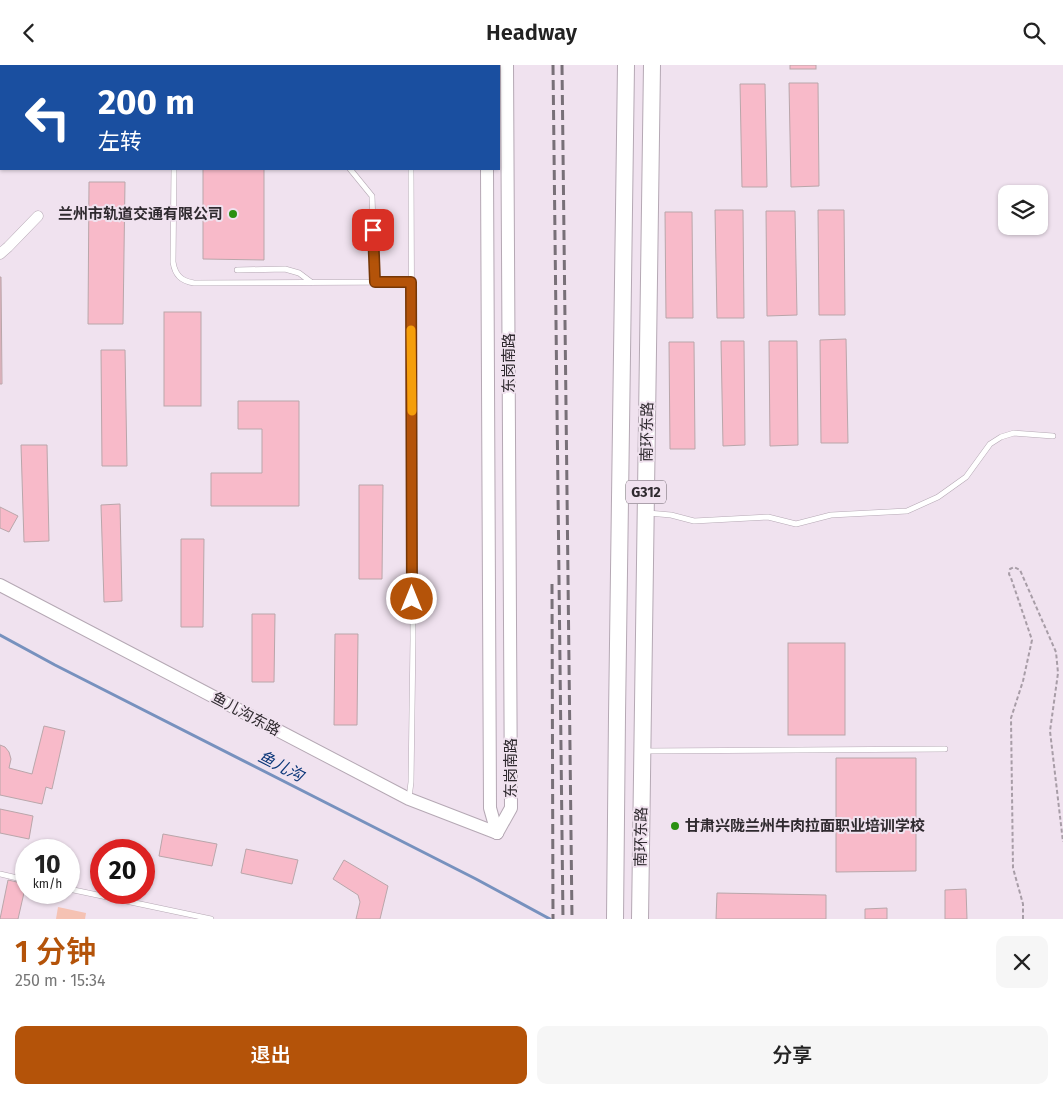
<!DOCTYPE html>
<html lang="zh">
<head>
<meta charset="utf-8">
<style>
  body { margin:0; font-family:"Fira Sans","Noto Sans SC",sans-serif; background:#f6f6f6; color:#222; height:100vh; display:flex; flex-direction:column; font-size:19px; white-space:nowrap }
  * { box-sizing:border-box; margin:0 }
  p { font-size:16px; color:#767676 }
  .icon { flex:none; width:28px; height:28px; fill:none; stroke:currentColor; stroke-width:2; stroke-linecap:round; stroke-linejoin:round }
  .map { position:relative; height:854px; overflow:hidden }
  .side { display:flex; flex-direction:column; background:#fff; flex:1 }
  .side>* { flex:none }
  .guide { position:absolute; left:0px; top:0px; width:500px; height:105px; box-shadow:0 1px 4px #0004; background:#1a4fa0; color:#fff; overflow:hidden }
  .controls { position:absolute; left:998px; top:120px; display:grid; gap:10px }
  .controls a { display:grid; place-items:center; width:50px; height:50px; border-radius:10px; background:#fff; box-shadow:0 1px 4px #0004; font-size:25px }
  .speed { position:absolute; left:15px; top:774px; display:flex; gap:10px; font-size:25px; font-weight:700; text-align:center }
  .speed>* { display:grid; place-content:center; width:65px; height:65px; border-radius:50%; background:#fff; box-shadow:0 1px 4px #0004; line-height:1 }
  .speed small { font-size:12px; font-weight:400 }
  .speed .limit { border:8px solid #d22; background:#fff; color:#111 }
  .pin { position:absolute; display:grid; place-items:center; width:42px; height:42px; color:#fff; margin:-21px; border-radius:10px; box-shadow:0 2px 8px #0006 }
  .me { position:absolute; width:55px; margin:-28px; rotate:0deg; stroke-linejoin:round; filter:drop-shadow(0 0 4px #0008) }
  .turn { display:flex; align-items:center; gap:18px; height:105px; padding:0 15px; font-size:22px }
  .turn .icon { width:65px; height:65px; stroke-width:2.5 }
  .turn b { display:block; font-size:35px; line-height:42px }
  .round { display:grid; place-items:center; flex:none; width:52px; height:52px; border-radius:10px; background:#f6f6f6 }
  .overview { display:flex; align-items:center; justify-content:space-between; height:85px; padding:0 15px }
  h1 { font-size:30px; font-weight:600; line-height:38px; color:#b45309 }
  .cta { display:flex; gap:10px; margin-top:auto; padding:10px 15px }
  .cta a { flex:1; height:58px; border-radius:10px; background:#b45309; color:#fff; font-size:20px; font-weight:600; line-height:58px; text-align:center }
  .cta a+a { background:#f6f6f6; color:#222 }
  header { display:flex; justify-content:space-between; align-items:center; height:65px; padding:0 15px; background:#fff; font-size:22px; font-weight:600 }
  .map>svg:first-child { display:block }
  .green { fill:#f5c2b3 }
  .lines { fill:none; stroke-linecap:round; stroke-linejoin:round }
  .stream { stroke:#7791be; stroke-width:3 }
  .building { fill:#f8bac9; stroke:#b9a6aa }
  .service-casing { stroke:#b5a8b4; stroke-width:6 }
  .minor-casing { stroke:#b5a8b4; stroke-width:11 }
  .tertiary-casing { stroke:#b5a8b4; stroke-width:14 }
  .trunk-casing { stroke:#b5a8b4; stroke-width:18 }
  .path { stroke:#a89da7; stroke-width:2; stroke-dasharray:4 2.5; stroke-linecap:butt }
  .service { stroke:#fff; stroke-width:5 }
  .minor { stroke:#fff; stroke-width:10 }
  .tertiary { stroke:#fff; stroke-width:12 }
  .trunk { stroke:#fff; stroke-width:16 }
  .rail { stroke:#787078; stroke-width:3; stroke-dasharray:10 5; stroke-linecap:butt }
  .route-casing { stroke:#753606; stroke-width:12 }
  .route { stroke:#b45309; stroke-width:9 }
  .slow { stroke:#f59e0b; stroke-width:9 }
  .poi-dot { fill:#2a9011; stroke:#f0e2ef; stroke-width:2 }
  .labels { text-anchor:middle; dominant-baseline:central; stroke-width:4; stroke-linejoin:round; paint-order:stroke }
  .shield { fill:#f0e2ef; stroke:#696169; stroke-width:1 }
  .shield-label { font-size:14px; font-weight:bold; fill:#2f2a2f }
  .poi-label { font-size:15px; font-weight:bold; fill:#2f2a2f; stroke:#f0e2ef; text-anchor:end }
  .street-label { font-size:15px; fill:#2f2a2f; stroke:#f0e2ef }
  .water-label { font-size:16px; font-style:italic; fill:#0a3678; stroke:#f0e2ef }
</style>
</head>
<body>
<header><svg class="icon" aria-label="back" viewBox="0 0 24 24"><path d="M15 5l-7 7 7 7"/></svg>Headway<svg class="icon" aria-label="search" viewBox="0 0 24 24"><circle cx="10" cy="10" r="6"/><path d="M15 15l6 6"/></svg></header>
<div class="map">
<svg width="1063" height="854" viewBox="0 0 1063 854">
  <rect width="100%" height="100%" fill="#f0e2ef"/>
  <polygon class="green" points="58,842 86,848 85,854 56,854"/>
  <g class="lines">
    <polyline class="stream" points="0,570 55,600 476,814 550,854"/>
  </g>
  <g class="building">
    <rect x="790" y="0" width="26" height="4"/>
    <polygon points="789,18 818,18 819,121 791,122"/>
    <polygon points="740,19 765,19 767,122 742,122"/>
    <polygon points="203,104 264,104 264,195 203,194"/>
    <polygon points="89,117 125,117 123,259 88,259"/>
    <polygon points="715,145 743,145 744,253 717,253"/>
    <polygon points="818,145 844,145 845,250 819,250"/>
    <polygon points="766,146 795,146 797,250 767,251"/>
    <polygon points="665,147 692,147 693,253 666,253"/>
    <polygon points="0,212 1,212 2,319 0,319"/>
    <rect x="164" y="247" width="37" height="94"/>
    <polygon points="846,274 848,378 821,378 820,275"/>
    <polygon points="721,276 744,276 745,380 723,381"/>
    <polygon points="769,276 797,276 798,380 770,381"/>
    <polygon points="669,277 694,277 695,384 670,384"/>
    <polygon points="101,285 125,285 127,401 102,401"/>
    <polygon points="238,336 299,336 299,441 211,441 211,408 262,408 262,364 238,364"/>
    <polygon points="21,380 47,380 49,476 24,477"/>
    <polygon points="359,420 383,420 382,514 359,514"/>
    <polygon points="120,439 122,536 104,537 101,440"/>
    <polygon points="0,442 18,451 9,467 0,463"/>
    <polygon points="181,474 204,474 203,562 181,562"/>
    <polygon points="252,549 275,549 274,617 252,617"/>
    <polygon points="335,569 358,569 357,660 334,660"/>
    <rect x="788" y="578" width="57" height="92"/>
    <polygon points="44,661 65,666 52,724 46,722 42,739 0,730 0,680 5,682 9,687 11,694 9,703 32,709"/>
    <polygon points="836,693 916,693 916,806 836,807"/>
    <polygon points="0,744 33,751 29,774 0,768"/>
    <polygon points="163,769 217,779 212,801 159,791"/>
    <polygon points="246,784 298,795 292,819 241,808"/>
    <polygon points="344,795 388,821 380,854 356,854 360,837 358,830 333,814"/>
    <polygon points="8,815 26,819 18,854 0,854"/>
    <polygon points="966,824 967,854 945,854 945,825"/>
    <polygon points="717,828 826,830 826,854 716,854"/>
    <polygon points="887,843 887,854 865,854 865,844"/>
  </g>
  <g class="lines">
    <g class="service-casing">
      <g id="service">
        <polyline points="263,0 264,1"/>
        <polyline points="410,0 410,1"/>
        <polyline points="175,1 175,0"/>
        <path d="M174,104L173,197C175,210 181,216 194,218L411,217"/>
        <polyline points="350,104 372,131 375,217"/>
        <polyline points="237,205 285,204 299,208 311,217"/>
        <polyline points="648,448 671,450 694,456 768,452 796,459 831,450 907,446 938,432 966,412 990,379 1001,372 1014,368 1053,371"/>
        <polyline points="645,686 945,684"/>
        <polyline points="409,733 411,717 413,574 411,104"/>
        <polyline points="0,809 26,815"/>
        <polyline points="69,824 211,854"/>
      </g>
    </g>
    <g class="minor-casing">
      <polyline id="minor" points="0,189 8,182 38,151"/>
    </g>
    <g class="tertiary-casing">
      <g id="tertiary">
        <polyline points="486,0 486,1"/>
        <polyline points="487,104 490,743 497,768"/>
        <polyline points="0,520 409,734 497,768"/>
        <polyline points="497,768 511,743 507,0"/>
      </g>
    </g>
    <g class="trunk-casing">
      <g id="trunk">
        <polyline points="615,854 617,651 626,0"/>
        <polyline points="640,854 652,0"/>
      </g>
    </g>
    <polyline class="path" points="1023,854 1023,839 1013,803 1011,653 1023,616 1032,575 1011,513 1009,509 1010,504 1014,502 1020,505 1056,587 1058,608 1050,666 1063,777"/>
    <use href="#service" class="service"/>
    <use href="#minor" class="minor"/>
    <use href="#tertiary" class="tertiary"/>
    <use href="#trunk" class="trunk"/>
    <g class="rail">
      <polyline points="553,0 563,854"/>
      <polyline points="562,0 572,854"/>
      <polyline points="552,519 553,854"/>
    </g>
  </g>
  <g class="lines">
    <g class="route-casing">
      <polyline id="route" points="373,165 375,217 411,217 412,534"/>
    </g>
    <use href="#route" class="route"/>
    <polyline class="slow" points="411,265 412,346"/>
  </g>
  <g class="poi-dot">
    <circle cx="233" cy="149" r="5"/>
    <circle cx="675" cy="761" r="5"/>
  </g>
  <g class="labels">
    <rect class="shield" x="626" y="415.5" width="40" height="23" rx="4"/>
    <g class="shield-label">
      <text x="646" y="427">G312</text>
    </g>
    <g class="poi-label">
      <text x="223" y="149">兰州市轨道交通有限公司</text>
      <text x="685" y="761" text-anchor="start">甘肃兴陇兰州牛肉拉面职业培训学校</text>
    </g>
    <g class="street-label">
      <text transform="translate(509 298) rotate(-90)">东岗南路</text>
      <text transform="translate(647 367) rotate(-89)">南环东路</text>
      <text transform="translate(246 649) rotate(28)">鱼儿沟东路</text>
      <text transform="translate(511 703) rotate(-90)">东岗南路</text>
      <text transform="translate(641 772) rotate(-89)">南环东路</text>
    </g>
    <g class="water-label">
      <text transform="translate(281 701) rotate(27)">鱼儿沟</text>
    </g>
  </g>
</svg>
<div class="controls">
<a><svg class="icon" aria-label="layers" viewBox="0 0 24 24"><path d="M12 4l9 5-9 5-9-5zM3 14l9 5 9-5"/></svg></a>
</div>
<div class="speed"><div>10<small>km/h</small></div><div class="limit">20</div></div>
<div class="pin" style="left:373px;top:165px;background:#d93025"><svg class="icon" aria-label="arrive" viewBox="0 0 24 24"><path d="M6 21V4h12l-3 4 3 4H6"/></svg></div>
<svg class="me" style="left:412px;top:534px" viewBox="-20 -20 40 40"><circle r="17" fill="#b45309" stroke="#fff" stroke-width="3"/><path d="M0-11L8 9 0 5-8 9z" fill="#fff"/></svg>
<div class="guide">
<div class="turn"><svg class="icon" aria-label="left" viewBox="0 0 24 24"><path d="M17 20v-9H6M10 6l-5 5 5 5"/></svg><div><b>200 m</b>左转</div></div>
</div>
</div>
<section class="side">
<div class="overview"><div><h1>1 分钟</h1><p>250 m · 15:34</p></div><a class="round"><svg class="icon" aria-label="close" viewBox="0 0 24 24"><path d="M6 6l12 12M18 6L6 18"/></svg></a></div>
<div class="cta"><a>退出</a><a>分享</a></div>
</section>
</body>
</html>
